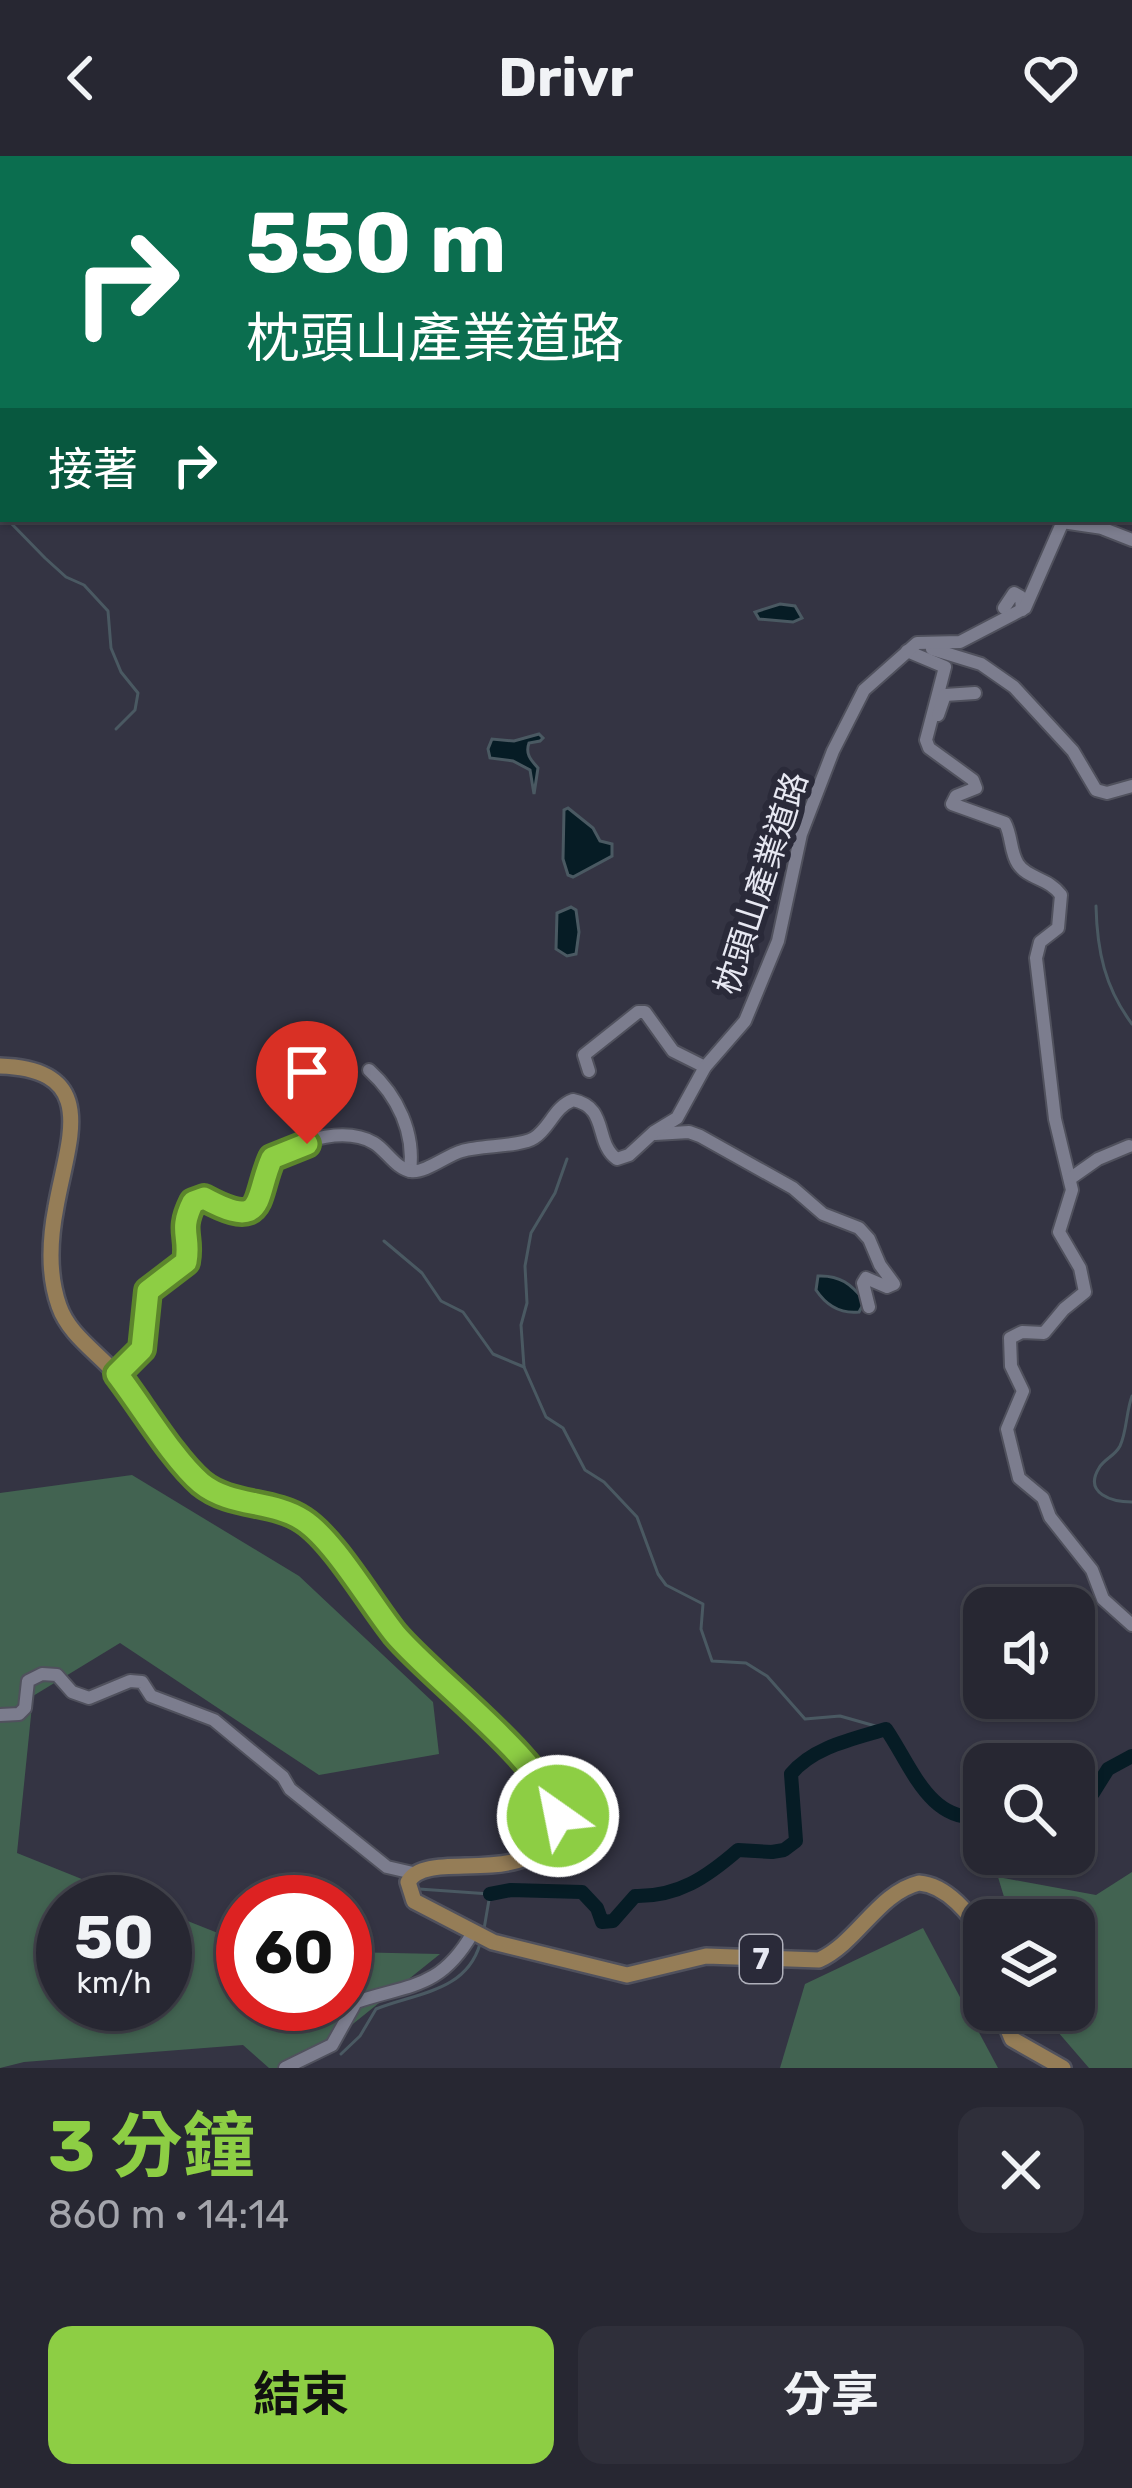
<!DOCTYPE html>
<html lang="zh-TW">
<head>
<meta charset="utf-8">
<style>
  body { margin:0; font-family:Rubik,"Noto Sans TC",sans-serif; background:#2f2f3a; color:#f1f3f6; height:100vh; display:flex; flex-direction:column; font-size:45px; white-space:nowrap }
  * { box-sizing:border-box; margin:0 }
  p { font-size:39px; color:#a4a5ac }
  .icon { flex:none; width:66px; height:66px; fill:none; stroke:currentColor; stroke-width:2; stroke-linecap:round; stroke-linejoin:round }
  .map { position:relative; height:1912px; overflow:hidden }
  .panel { display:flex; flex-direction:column; background:#272732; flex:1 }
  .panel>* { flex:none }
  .top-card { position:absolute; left:0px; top:0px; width:1134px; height:366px; box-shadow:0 3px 9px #0004,0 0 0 3px #43444d; background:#0b6e4f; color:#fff; overflow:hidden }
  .controls { position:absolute; left:963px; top:1431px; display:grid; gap:24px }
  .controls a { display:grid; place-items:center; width:132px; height:132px; border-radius:24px; background:#272732; box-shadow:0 3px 9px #0004,0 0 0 3px #43444d; font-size:60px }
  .speed { position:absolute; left:36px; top:1719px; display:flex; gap:24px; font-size:60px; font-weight:700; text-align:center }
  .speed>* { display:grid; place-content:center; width:156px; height:156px; border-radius:50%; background:#272732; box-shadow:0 3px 9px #0004,0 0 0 3px #43444d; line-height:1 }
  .speed small { font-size:30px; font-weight:400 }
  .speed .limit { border:18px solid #d22; background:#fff; color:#111 }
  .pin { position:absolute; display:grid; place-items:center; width:102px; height:102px; color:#fff; margin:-123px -51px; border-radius:50% 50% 50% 0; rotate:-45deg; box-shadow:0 0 12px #0007 }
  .pin .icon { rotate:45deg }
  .me { position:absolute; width:132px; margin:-66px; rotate:327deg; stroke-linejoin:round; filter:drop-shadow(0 0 9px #0008) }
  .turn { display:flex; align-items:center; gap:42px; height:252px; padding:0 48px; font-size:54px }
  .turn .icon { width:156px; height:156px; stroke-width:2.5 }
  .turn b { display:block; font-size:84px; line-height:102px }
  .then { display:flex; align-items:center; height:114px; padding:0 48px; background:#0003; gap:24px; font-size:45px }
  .round { display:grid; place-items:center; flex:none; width:126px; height:126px; border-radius:24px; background:#2f2f3a }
  .summary { display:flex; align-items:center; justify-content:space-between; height:204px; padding:0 48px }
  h1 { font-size:72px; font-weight:700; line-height:90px; color:#8dce44 }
  .cta { display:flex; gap:24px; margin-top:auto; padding:24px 48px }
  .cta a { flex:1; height:138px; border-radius:24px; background:#8dce44; color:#111; font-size:48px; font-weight:700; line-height:138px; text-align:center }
  .cta a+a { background:#2f2f3a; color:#f1f3f6 }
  header { display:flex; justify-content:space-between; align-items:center; height:156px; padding:0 48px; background:#272732; font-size:54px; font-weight:700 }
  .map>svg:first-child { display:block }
  .green { fill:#426351 }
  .water { fill:#061c25; stroke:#4a5962; stroke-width:3 }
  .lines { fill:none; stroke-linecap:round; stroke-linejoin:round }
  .stream { stroke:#4a5962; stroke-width:3 }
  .river { stroke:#061c25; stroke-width:14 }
  .minor-casing { stroke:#50515d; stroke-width:16 }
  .major-casing { stroke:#50515d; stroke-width:20 }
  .minor { stroke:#7c7d8e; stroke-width:12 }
  .major { stroke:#957d57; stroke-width:15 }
  .route-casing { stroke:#5c862c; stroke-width:30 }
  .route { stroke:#8dce44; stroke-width:21 }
  .labels { text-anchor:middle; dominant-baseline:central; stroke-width:12; stroke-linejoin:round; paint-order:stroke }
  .shield { fill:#2a2a39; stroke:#aeafba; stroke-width:3 }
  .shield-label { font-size:30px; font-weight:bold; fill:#e7e8f2 }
  .street-label { font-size:33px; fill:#e7e8f2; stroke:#2a2a39 }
</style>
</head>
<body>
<header><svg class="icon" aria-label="back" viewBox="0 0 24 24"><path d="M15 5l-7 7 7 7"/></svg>Drivr<svg class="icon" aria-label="heart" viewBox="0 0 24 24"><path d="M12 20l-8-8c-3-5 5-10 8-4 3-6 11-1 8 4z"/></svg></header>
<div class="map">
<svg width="1132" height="1912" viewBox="0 0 1132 1912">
  <rect width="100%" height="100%" fill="#343443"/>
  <g class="green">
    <polygon points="52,0 1132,0 1132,248 1131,3"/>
    <polygon points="132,1319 299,1420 433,1546 439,1598 319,1619 120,1487 33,1540 17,1697 139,1746 63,1746 63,1848 165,1848 165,1756 243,1787 243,1848 345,1848 345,1796 440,1798 298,1912 269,1912 243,1889 24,1906 0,1912 0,1337"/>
    <polygon points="1132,1716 1132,1912 1089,1912 1039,1854 1074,1854 1074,1764 1011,1764 998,1721 1096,1739"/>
    <polygon points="923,1772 998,1912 780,1912 805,1828"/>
  </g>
  <g class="water">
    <polygon points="780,448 795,450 802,462 793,466 759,463 755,456"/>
    <path d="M539,578L543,582L540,585L529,587C525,598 531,604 538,612L534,638L530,614L513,605L490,602L488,593L492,583L514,585Z"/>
    <polygon points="568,652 593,672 600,685 612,688 612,700 573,721 568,719 563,703 564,654"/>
    <polygon points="571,751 576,754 579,776 576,798 567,800 556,793 557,757"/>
    <polygon points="733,778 746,778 751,790 741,818 725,795 723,783"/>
    <path d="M818,1120C840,1119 851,1128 865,1145L859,1156C840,1158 826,1149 816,1134Z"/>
  </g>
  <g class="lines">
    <g class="stream">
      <polyline points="0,14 3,22"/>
      <polyline points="0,325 3,324"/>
      <polyline points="1131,341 1132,342"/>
      <polyline points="0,357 3,359"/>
      <polyline points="7,363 45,402 66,421 84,429 108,455 111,492 121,516 138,537 135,554 116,573"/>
      <path d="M1096,750C1097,795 1105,832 1132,868"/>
      <polyline points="567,1003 555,1037 531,1077 525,1110 527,1147 521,1169 524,1211 546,1261 563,1272 585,1314 604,1326 637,1361 658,1418 666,1429 703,1448 701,1473 712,1505 746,1507 767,1520 805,1563 840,1560 886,1573"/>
      <polyline points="384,1085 422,1117 441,1145 463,1156 493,1198 524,1211"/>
      <path d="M1132,1240C1126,1256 1127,1275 1120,1290C1115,1300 1104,1303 1099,1312C1083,1338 1113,1346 1132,1346"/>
      <polyline points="419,1733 490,1738 484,1773"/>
      <path d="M341,1898L360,1880L376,1853C416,1837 466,1836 480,1788"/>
    </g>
    <g class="river">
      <polyline points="1074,1631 1083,1637 1093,1637 1108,1613 1132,1600"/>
      <path d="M490,1738L511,1734L582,1736L597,1752L602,1766L613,1765L635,1740C678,1741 707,1721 738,1694L772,1696L784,1694L796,1685L791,1618C813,1591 853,1583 886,1573C911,1609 930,1670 984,1660"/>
    </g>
    <g class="minor-casing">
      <g id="minor">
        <polyline points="1131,310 1132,310"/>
        <polyline points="1097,363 1104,373 1132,384"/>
        <polyline points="1062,366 1103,372"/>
        <polyline points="1004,452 1014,437 1021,441 1022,454"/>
        <polyline points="932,493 981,508 1014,531 1073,595 1096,634 1107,637 1132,630"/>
        <path d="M907,495L945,511L926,584L929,592L973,624L976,632L956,640L952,648L1005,667C1012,680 1010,696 1018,708C1028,723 1049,722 1061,739L1058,772L1040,786L1036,802L1055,963L1072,1034L1059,1076L1080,1112L1085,1136L1064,1153L1044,1177L1022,1176L1010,1182L1011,1210L1023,1235L1007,1273L1019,1322L1043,1342L1050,1361L1092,1414L1103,1443L1132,1469"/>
        <polyline points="938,559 945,539 975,537"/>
        <path d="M369,914C398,940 415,977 410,1015"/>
        <polyline points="589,915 584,899 638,856 645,856 673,895 705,911"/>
        <polyline points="655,978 689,976 700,980 793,1032 823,1058 859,1072 869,1083 880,1109 894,1128 887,1131 866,1122 863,1127 869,1151"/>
        <polyline points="1071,1022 1098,1003 1129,990"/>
        <path d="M117,1218L142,1193L149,1135L186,1106C192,1080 178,1076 193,1046L204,1042L230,1054L251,1052C271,1039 257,1009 278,997C304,983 347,971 374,987C386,994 396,1013 411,1015C426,1017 447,999 462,995C481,989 520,991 534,982C550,972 554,951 573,944C609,951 594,987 617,1003L629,999L654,976L677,962L705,911L745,865L778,785L801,678L833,595L864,534L917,487L960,486L1025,452L1064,363"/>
        <polyline points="0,1559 19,1558 25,1552 28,1525 42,1518 57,1519 72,1536 89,1542 130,1525 142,1526 151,1540 214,1564 283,1621 290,1633 387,1711 413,1717"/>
        <path d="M285,1912L332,1889L356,1846C410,1828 440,1833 472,1778"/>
      </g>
    </g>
    <g class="major-casing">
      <g id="major">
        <path d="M0,910C102,913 67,986 56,1051C50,1082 48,1119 59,1150C69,1179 97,1196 117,1219C141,1245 162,1276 183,1305C217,1353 260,1337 302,1363C337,1385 370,1451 400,1483C449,1536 509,1580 551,1640C558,1651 558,1661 557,1674C525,1735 427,1691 408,1726L414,1745L493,1786L627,1819L706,1800L819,1804C857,1787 878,1737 919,1727C947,1729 971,1759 984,1781"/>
        <polyline points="1000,1854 1012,1883 1063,1912"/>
      </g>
    </g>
    <use href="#minor" class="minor"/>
    <use href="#major" class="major"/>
  </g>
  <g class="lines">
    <g class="route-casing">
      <path id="route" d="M307,988L272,1002C254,1042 267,1076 204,1042L193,1046C178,1076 191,1079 186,1106L148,1135L142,1193L117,1218C141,1249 173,1303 201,1327C230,1351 273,1344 303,1364C334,1384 370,1447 395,1478C433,1523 547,1607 558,1660"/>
    </g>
    <use href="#route" class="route"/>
  </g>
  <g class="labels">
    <rect class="shield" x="740" y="1779" width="42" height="48" rx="9"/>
    <g class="shield-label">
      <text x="761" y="1803">7</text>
    </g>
    <g class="street-label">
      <text transform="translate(761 727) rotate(-72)">枕頭山產業道路</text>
    </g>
  </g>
</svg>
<div class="controls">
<a><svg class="icon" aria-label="sound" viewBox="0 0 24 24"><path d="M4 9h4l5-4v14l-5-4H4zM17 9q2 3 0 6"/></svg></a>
<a><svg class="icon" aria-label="search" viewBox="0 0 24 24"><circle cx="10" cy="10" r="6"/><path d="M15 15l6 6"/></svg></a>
<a><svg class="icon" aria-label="layers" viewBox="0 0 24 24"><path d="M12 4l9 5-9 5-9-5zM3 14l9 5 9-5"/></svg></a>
</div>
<div class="speed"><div>50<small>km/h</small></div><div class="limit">60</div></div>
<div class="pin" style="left:307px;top:988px;background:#d93025"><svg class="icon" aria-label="arrive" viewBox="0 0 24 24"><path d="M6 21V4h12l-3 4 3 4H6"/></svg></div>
<svg class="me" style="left:558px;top:1660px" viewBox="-20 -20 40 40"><circle r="17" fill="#8dce44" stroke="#fff" stroke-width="3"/><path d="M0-11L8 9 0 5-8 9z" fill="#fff"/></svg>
<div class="top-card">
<div class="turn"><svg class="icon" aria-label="right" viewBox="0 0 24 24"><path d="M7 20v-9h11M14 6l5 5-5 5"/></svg><div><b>550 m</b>枕頭山產業道路</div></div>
<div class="then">接著<svg class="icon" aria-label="right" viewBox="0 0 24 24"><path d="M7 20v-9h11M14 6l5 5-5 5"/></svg></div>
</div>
</div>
<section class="panel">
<div class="summary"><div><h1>3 分鐘</h1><p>860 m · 14:14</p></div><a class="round"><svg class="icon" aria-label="close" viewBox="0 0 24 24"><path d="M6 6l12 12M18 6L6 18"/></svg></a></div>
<div class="cta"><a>結束</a><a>分享</a></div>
</section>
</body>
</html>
